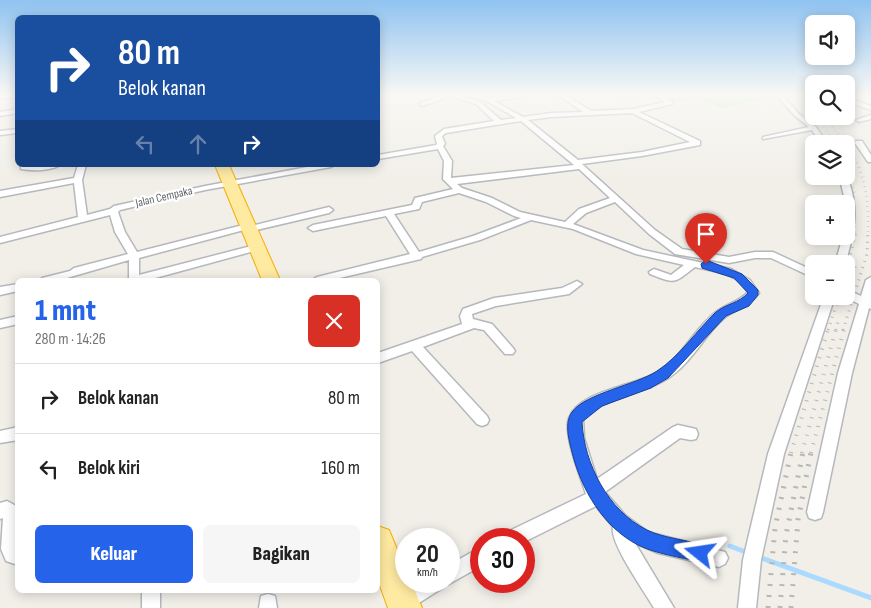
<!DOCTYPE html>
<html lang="id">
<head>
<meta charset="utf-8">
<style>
  body { margin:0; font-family:"Sofia Sans Condensed",sans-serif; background:#f6f6f6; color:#222; height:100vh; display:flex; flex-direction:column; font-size:19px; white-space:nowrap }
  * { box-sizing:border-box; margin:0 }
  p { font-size:16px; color:#767676 }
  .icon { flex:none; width:28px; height:28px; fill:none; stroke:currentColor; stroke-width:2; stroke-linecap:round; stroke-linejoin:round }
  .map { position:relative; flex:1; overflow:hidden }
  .details { position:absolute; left:15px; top:278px; width:365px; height:315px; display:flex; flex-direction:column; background:#fff; border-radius:8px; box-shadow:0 2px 12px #0003 }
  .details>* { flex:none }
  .banner { position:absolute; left:15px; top:15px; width:365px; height:152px; border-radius:8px; box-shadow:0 2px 12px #0003; background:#1a4fa0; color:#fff; overflow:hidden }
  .controls { position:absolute; left:805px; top:15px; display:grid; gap:10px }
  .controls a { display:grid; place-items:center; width:50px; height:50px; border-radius:8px; background:#fff; box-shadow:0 2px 12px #0003; font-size:25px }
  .speed { position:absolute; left:395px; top:528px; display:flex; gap:10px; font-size:25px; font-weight:700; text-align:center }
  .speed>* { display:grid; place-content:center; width:65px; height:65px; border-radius:50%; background:#fff; box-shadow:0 2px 12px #0003; line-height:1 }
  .speed small { font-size:12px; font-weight:400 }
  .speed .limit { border:8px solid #d22; background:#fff; color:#111 }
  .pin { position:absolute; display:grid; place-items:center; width:42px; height:42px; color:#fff; margin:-51px -21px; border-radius:50% 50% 50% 0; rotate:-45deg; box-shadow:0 0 5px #0007 }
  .pin .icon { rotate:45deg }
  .me { position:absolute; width:55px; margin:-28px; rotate:285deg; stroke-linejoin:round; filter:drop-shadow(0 0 4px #0008) }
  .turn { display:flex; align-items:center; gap:18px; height:105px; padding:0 20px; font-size:22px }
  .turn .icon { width:65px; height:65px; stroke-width:2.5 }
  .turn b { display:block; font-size:35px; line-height:42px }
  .lanes { display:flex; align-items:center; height:48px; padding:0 20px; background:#0003; justify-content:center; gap:25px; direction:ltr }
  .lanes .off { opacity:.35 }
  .round { display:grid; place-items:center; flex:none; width:52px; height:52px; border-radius:8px; background:#f6f6f6 }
  .headline { display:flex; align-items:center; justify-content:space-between; height:85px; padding:0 20px }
  h1 { font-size:30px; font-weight:800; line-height:38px; color:#2563eb }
  .action { display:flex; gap:10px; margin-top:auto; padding:10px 20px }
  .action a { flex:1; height:58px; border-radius:8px; background:#2563eb; color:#fff; font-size:20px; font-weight:800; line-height:58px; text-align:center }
  .action a+a { background:#f6f6f6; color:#222 }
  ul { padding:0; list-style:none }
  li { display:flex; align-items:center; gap:15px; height:70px; padding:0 20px; border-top:1px solid #e0e0e0 }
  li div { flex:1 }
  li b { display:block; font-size:19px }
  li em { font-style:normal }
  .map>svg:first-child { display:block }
  .green { fill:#c5e8c5 }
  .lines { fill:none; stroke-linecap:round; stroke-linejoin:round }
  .stream { stroke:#aadaff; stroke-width:5 }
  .minor-casing { stroke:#b5b8bc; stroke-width:3 }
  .trunk-casing { stroke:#f9ab00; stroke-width:2 }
  .minor { fill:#fff; fill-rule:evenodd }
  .trunk { fill:#feeaa1; fill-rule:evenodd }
  .rail-far4 { stroke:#b6b7b8; stroke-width:2; stroke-dasharray:0.5 4; stroke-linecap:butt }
  .rail-far3 { stroke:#b6b7b8; stroke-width:2.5; stroke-dasharray:0.5 4.5; stroke-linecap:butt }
  .rail-far2 { stroke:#b6b7b8; stroke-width:3; stroke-dasharray:1 5.5; stroke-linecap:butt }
  .rail-far1 { stroke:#b6b7b8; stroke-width:4; stroke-dasharray:1 8; stroke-linecap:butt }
  .rail { stroke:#b6b7b8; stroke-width:5; stroke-dasharray:2 9; stroke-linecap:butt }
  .route { fill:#2563eb; stroke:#184099 }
  .labels { text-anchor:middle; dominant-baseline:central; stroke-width:4.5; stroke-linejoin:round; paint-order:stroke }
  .far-street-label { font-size:12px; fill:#5f6368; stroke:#fff }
</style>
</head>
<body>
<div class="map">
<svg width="871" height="608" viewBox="0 0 871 608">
  <rect width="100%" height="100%" fill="#f1efe8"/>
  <polygon class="green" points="656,94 778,94 781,96 721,108 700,99 670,103"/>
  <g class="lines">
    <g class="stream">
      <polyline points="730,546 748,553"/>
      <polyline points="759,557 871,598"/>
    </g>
    <g class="minor-casing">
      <g id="minor">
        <polygon points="18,94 18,97 0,99 0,95"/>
        <path d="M445,94H454L480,102L501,120L516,118L483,99L467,94H475L489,98L530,94L527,96L494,101L523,117L551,113L583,112L557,94H563L591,111L633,109L665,102L653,94H659L672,102V104L639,112L700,141V145L642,156L582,164L655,230L682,249L729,257L755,252H773L814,271V278L771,258H755L729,263L675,254L649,234L615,202L586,213L573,224L643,250L731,269L750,280L759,293C750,307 734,309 723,319C702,338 690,366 665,380C639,395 605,397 583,419L584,438L597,479L673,427L678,425L696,429L698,434L696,439L691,440L680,438L605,492L626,516L648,532L725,552L728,558L725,564L719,567L658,553L635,543L674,608H654C645,592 609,542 613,527L596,506L524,542V539H502L505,533L586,494C581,478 563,435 569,418C579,391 634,386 658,372C682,357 694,329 716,312C726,304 739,302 748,292C738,273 713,271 695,267C673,284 676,284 650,274L649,272L654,269L671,275L684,265L636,254L573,229L531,220L480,240L422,257L421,259L331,280H312L317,277L410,254L386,216L313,231L308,228L313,225L412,205L415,198L453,189L443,179L444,161L438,149L378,159V155L436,145L437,144L435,136L444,129L494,121L476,104L450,96L422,106L419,104ZM632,113L690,142L642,152L578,160L528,120L551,117ZM521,121L574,165L451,178L452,161L443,146L445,144L442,136L446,133ZM579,169L610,198L579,209L565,222L520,212L492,198L462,188L457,184ZM459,193L486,202L514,216L521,218L473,236L419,252L394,214L419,209L422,202Z"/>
        <polygon points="627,94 640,94 623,98 620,96"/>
        <polygon points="775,94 781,94 799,114 816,127 828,144 821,144 812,130 763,139 763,137 809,127 795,116"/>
        <polygon points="846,97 871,106 871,110 846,101"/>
        <polygon points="18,109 18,113 0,116 0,112"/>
        <polygon points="871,115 871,119 859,122 856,120"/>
        <polygon points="18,129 18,133 0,135 0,131"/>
        <polygon points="856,141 862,141 871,155 871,162 868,162 855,143"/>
        <path d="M21,165H60C50,171 33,171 21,169Z"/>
        <polygon points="78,165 86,165 82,180 87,215 110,209 114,206 205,186 318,165 335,165 331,167 205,190 120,210 118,212 125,232 137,252 247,224 251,226 329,207 333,210 329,213 248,232 244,230 139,258 139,275 255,245 260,248 258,250 148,280 129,280 129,260 60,280 41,280 42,278 70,271 74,268 128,254 115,232 110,215 0,243 0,237 78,217 74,183 0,197 0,191 74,178"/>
        <path d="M846,175C860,204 854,235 845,264H835L843,236H846V204L839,176Z"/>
        <polygon points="871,277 871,309 869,308 852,373 823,512 821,518 815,520 809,518 807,512 838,373 859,304 843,296 846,296 846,289 861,296 866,280"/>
        <polygon points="577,281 582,284 569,294 496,306 472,314 473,319 492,324 513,348 515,351 513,354 505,354 484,330 474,328 423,347 487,416 489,420 487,424 482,426 477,424 412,351 378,363 378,353 462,324 460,316 463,309 494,298 562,288"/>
        <polygon points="18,284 18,291 0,295 0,287"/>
        <polygon points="824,296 835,296 784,454 761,560 756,608 738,608 743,560 768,454"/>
        <polygon points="18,316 18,324 0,328 0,320"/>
        <polygon points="18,427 18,440 0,443 0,431"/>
        <polygon points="7,501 18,507 18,565 6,561 1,549 3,518 0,519 0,503"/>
        <polygon points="481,547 481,566 449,584 446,583 444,587 411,608 396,608 394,602 396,595 420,581 449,581 449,565"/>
        <rect x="142" y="590" width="18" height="18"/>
        <polygon points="268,594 275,596 277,608 259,608 261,596"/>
      </g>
    </g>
    <g class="trunk-casing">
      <g id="trunk">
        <polygon points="215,165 229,165 280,280 262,280"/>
        <polygon points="378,526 389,530 406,571 406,581 411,581 422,608 388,608 378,580"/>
      </g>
    </g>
    <use href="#minor" class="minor"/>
    <use href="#trunk" class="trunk"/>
    <g class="rail-far4">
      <polyline points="792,94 814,114"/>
      <polyline points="816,116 836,144"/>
      <polyline points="824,116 846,144"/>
      <polyline points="846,145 852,155"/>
    </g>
    <g class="rail-far3">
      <path d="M852,154C866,177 869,206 868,233"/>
      <polyline points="846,163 854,191 855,233"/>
    </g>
    <g class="rail-far2">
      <polyline points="846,273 856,231"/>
      <polyline points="846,292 856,264"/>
      <polyline points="828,330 839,296"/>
      <polyline points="836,330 838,322"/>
      <polyline points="843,330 867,254 868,231"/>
    </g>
    <g class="rail-far1">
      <polyline points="791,453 828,329"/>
      <polyline points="802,453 836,329"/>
      <polyline points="811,453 844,329"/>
    </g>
    <g class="rail">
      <polyline points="768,608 775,528 791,452"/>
      <polyline points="780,608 786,535 803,452"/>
      <polyline points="791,608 798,520 811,452"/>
    </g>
  </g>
  <linearGradient id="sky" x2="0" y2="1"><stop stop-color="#8fc3f1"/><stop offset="0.53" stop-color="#f9f8f5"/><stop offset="1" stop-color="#f9f8f5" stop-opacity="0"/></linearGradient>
  <rect width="871" height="179" fill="url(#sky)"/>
  <path class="route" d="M706,260L742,274L758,290V295L749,306L726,316L668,378L651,388L602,406L582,422C584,463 608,511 647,530C665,539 688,539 706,547L709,553L706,560L700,562C680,557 656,554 638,545C603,527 581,489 572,452C569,440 564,423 572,412C586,393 636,385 657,371C679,357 697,330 716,312C726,304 739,303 748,293L734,278L702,268L701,264Z"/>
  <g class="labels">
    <g class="far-street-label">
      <text transform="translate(164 197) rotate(-13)">Jalan Cempaka</text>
    </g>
  </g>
</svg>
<div class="controls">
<a><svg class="icon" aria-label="sound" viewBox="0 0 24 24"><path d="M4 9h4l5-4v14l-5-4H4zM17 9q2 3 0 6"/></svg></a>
<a><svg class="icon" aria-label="search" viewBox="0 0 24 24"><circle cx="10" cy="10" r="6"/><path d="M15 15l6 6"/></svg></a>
<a><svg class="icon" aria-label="layers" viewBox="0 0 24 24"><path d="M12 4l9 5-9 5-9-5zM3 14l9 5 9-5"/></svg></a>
<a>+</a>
<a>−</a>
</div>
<div class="speed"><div>20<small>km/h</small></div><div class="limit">30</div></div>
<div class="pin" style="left:706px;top:264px;background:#d93025"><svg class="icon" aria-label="arrive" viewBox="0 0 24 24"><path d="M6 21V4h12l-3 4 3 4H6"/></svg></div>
<svg class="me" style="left:700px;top:553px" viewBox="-20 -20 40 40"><path d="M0-17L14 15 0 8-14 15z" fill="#2563eb" stroke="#fff" stroke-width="4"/></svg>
<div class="banner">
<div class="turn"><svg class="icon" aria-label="right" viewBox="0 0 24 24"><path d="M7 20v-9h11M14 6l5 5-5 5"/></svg><div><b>80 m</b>Belok kanan</div></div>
<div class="lanes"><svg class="icon off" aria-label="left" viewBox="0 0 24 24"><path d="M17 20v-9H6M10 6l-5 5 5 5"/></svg><svg class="icon off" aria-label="ahead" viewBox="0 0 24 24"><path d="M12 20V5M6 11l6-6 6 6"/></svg><svg class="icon" aria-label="right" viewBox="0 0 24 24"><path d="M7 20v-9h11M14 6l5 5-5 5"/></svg></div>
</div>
<section class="details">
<div class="headline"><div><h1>1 mnt</h1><p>280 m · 14:26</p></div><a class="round" style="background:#d93025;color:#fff"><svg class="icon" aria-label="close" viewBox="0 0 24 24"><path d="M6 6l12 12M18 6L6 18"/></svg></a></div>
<ul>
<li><svg class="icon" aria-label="right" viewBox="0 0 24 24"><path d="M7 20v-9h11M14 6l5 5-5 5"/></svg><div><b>Belok kanan</b></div><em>80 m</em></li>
<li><svg class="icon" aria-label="left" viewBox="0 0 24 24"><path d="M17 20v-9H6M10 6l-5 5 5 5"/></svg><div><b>Belok kiri</b></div><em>160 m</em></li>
</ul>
<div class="action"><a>Keluar</a><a>Bagikan</a></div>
</section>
</div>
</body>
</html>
